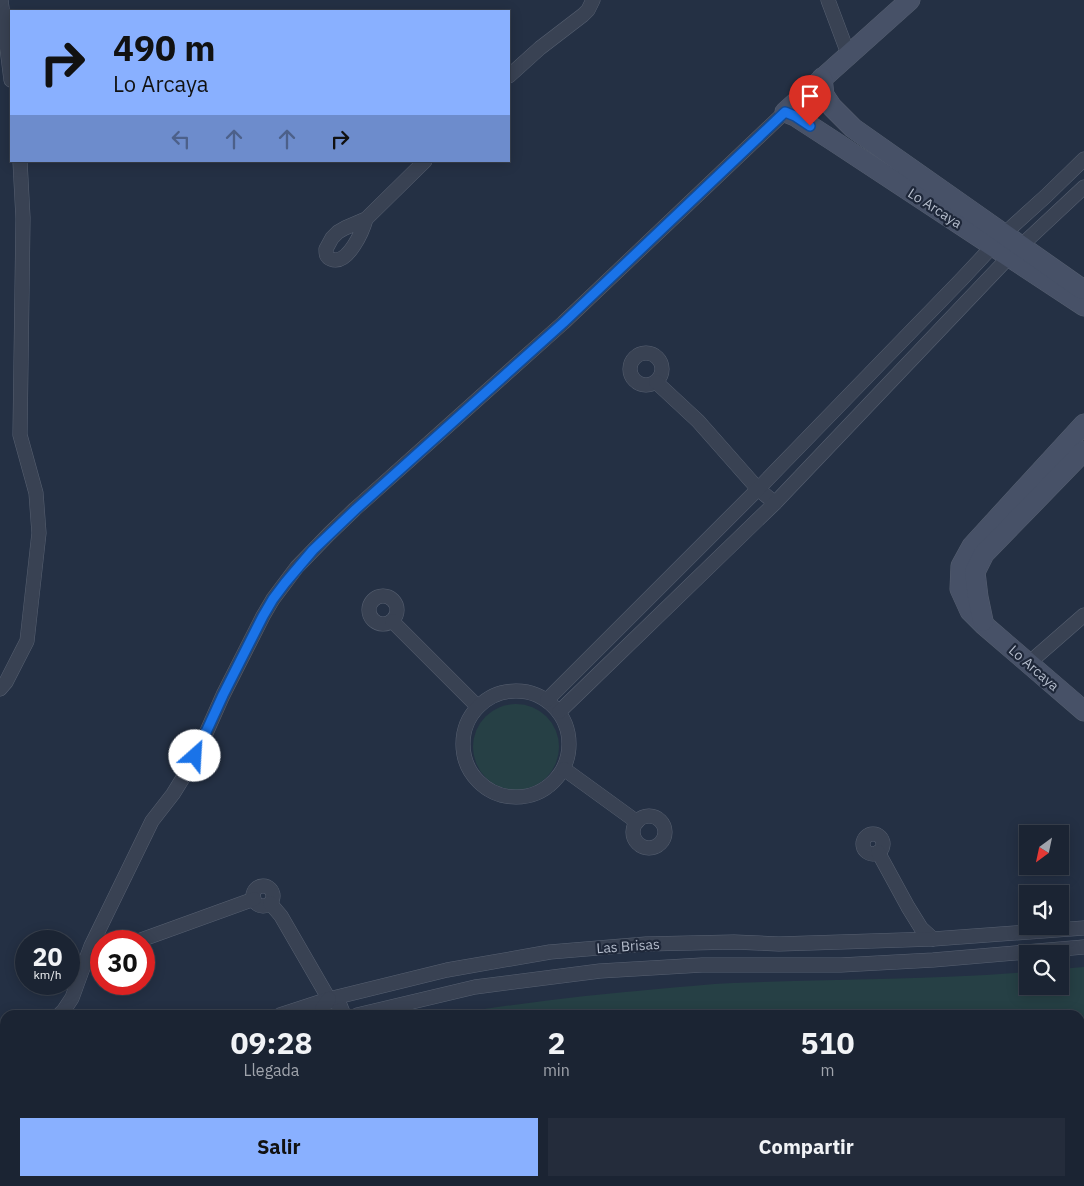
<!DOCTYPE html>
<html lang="es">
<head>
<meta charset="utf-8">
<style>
  body { margin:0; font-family:"IBM Plex Sans",sans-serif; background:#242c3b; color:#f1f3f6; height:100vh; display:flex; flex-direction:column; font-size:19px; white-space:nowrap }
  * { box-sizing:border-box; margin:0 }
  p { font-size:16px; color:#a0a4ac }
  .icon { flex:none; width:28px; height:28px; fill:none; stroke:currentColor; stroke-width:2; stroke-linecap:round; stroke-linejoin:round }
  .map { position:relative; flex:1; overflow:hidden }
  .sheet { position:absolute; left:0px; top:1010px; width:1085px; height:176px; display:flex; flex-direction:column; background:#1b2433; border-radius:15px 15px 0 0; box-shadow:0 2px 12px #0003,0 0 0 1px #39414e }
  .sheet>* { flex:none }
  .guide { position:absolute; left:10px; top:10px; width:500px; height:152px; border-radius:0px; box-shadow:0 2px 12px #0003,0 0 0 1px #39414e; background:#89b0ff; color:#111; overflow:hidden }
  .needle { width:32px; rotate:213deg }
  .controls { position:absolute; left:1019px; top:825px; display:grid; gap:10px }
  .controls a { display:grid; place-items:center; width:50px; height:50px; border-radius:0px; background:#1b2433; box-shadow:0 2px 12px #0003,0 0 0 1px #39414e; font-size:25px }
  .speed { position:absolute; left:15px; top:930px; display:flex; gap:10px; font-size:25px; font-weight:700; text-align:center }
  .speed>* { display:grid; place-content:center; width:65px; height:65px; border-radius:50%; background:#1b2433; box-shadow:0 2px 12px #0003,0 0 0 1px #39414e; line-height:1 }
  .speed small { font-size:12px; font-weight:400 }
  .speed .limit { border:8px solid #d22; background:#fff; color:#111 }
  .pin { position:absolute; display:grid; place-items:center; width:42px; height:42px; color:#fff; margin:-51px -21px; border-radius:50% 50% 50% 0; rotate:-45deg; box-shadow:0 0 5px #0007 }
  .pin .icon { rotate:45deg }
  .me { position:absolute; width:55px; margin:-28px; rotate:26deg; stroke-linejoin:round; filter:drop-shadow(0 0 4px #0008) }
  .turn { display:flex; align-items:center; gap:18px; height:105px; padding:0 20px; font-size:22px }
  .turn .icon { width:65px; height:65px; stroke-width:2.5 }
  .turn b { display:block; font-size:35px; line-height:42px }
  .lanes { display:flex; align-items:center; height:48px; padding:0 20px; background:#0003; justify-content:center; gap:25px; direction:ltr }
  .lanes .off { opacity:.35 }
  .eta { display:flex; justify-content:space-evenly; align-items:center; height:85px; text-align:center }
  .eta b { font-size:30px; font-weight:800; line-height:35px }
  .action { display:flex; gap:10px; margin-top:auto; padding:10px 20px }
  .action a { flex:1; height:58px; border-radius:0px; background:#89b0ff; color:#111; font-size:20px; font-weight:800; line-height:58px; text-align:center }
  .action a+a { background:#242c3b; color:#f1f3f6 }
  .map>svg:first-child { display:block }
  .green { fill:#264045 }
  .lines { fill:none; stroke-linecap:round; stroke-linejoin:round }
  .street-casing { stroke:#576071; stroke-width:15 }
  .secondary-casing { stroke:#576071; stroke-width:21 }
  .street { stroke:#394253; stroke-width:14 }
  .secondary { stroke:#475167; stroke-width:20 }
  .route-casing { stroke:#114b97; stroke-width:12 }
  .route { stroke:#1a73e8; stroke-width:9 }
  .labels { text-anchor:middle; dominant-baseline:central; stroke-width:4.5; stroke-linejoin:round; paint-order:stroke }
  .street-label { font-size:14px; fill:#b6becd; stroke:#1e2739 }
</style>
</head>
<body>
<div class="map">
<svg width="1084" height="1186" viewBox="0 0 1084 1186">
  <rect width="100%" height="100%" fill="#243044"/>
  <g class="green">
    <circle cx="516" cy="747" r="43"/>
    <path d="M1084,967V1186H771L715,1183H615V1186H36L34,1181H1080V1015H448C518,1003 588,995 658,989C683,987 708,984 733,983C831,979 930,980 1027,972L1028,986H1060V969Z"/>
  </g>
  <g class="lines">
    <g class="street-casing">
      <g id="street">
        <polyline points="1,0 11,80"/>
        <polyline points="828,0 849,56"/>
        <polyline points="509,76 540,48 583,15 588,10 593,0"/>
        <path d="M366,219C363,230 348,266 331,259C326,257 326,254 326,249L332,238L338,232L345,228L366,219L425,161"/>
        <circle cx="646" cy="369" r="16"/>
        <polyline points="656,382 698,421 758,489 775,503"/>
        <circle cx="383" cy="610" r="14"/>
        <polyline points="392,621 477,706"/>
        <polyline points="1029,663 1084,615"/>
        <polyline points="0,689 6,682 27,641 39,533 36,493 20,435 23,218 20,161"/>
        <circle cx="516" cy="744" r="53"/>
        <polyline points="547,700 758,489 960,281 1004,234 1046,196 1084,159"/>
        <polyline points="559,712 775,503 1009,257 1084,187"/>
        <polyline points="564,769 637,822"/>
        <circle cx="649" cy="832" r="16"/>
        <circle cx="873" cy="844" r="10"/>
        <polyline points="878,852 908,907 921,928 933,939"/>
        <circle cx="263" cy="896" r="10"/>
        <polyline points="270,903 281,916 329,999"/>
        <polyline points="138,941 254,899"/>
        <polyline points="329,999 340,1005 344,1015"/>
        <polyline points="59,1015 64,1010 72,998 91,946 152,821 173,794 186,773 203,740 223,695 263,616 273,599 297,567 329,534 355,509 563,323 785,112"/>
        <polyline points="280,1015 329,999 447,970 550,952 646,944 734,942 779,944 933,939 1084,928"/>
        <polyline points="324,1015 322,1009 329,999"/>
        <polyline points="357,1015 475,987 600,971 702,965 841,965 933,960 1084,947"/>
        <polyline points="0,1036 5,1037"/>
        <polyline points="0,1098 5,1096"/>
        <polyline points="0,1120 5,1119"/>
        <polyline points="1080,1150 1084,1146"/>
        <polyline points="1030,1186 1036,1181"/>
      </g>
    </g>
    <g class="secondary-casing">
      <g id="secondary">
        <polyline points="910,0 785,112 795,116 835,142 1084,306"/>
        <polyline points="822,78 824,95 832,107 853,128 1082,289"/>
        <polyline points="1084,424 972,546 961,566 960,589 970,611 984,625 1084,711"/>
        <polyline points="983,621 978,597 975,572 984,554 1084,451"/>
      </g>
    </g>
    <use href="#street" class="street"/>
    <use href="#secondary" class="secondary"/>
  </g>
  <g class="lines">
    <g class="route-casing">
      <polyline id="route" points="195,756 223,695 263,616 273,599 285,583 313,550 356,509 563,323 785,112 795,116 810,126"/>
    </g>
    <use href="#route" class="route"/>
  </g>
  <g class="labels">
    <g class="street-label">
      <text transform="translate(935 208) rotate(33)">Lo Arcaya</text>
      <text transform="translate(1034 668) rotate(41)">Lo Arcaya</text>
      <text transform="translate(628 946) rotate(-4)">Las Brisas</text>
    </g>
  </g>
</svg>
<div class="controls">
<a><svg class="needle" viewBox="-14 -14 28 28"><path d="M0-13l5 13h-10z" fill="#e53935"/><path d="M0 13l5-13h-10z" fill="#a0a4ac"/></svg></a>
<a><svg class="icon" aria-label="sound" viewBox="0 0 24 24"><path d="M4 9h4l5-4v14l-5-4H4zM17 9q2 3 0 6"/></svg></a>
<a><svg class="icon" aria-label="search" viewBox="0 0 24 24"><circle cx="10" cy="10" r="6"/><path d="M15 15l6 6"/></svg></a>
</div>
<div class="speed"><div>20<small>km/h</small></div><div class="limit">30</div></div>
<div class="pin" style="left:810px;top:126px;background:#d93025"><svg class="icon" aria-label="arrive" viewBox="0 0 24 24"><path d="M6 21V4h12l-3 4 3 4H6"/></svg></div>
<svg class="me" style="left:195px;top:756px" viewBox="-20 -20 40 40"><circle r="19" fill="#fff"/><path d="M0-13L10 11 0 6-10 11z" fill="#1a73e8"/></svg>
<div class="guide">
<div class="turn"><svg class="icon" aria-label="right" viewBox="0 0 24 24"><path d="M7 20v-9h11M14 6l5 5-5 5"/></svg><div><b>490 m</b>Lo Arcaya</div></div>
<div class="lanes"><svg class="icon off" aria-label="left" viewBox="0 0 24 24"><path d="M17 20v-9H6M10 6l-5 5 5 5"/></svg><svg class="icon off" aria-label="ahead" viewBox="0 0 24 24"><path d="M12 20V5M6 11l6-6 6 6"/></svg><svg class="icon off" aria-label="ahead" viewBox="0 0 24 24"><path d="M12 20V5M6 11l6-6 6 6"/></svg><svg class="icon" aria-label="right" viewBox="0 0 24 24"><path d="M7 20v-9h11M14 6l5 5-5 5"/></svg></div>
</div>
<section class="sheet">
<div class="eta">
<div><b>09:28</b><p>Llegada</p></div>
<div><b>2</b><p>min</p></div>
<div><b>510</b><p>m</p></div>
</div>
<div class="action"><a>Salir</a><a>Compartir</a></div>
</section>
</div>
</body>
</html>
